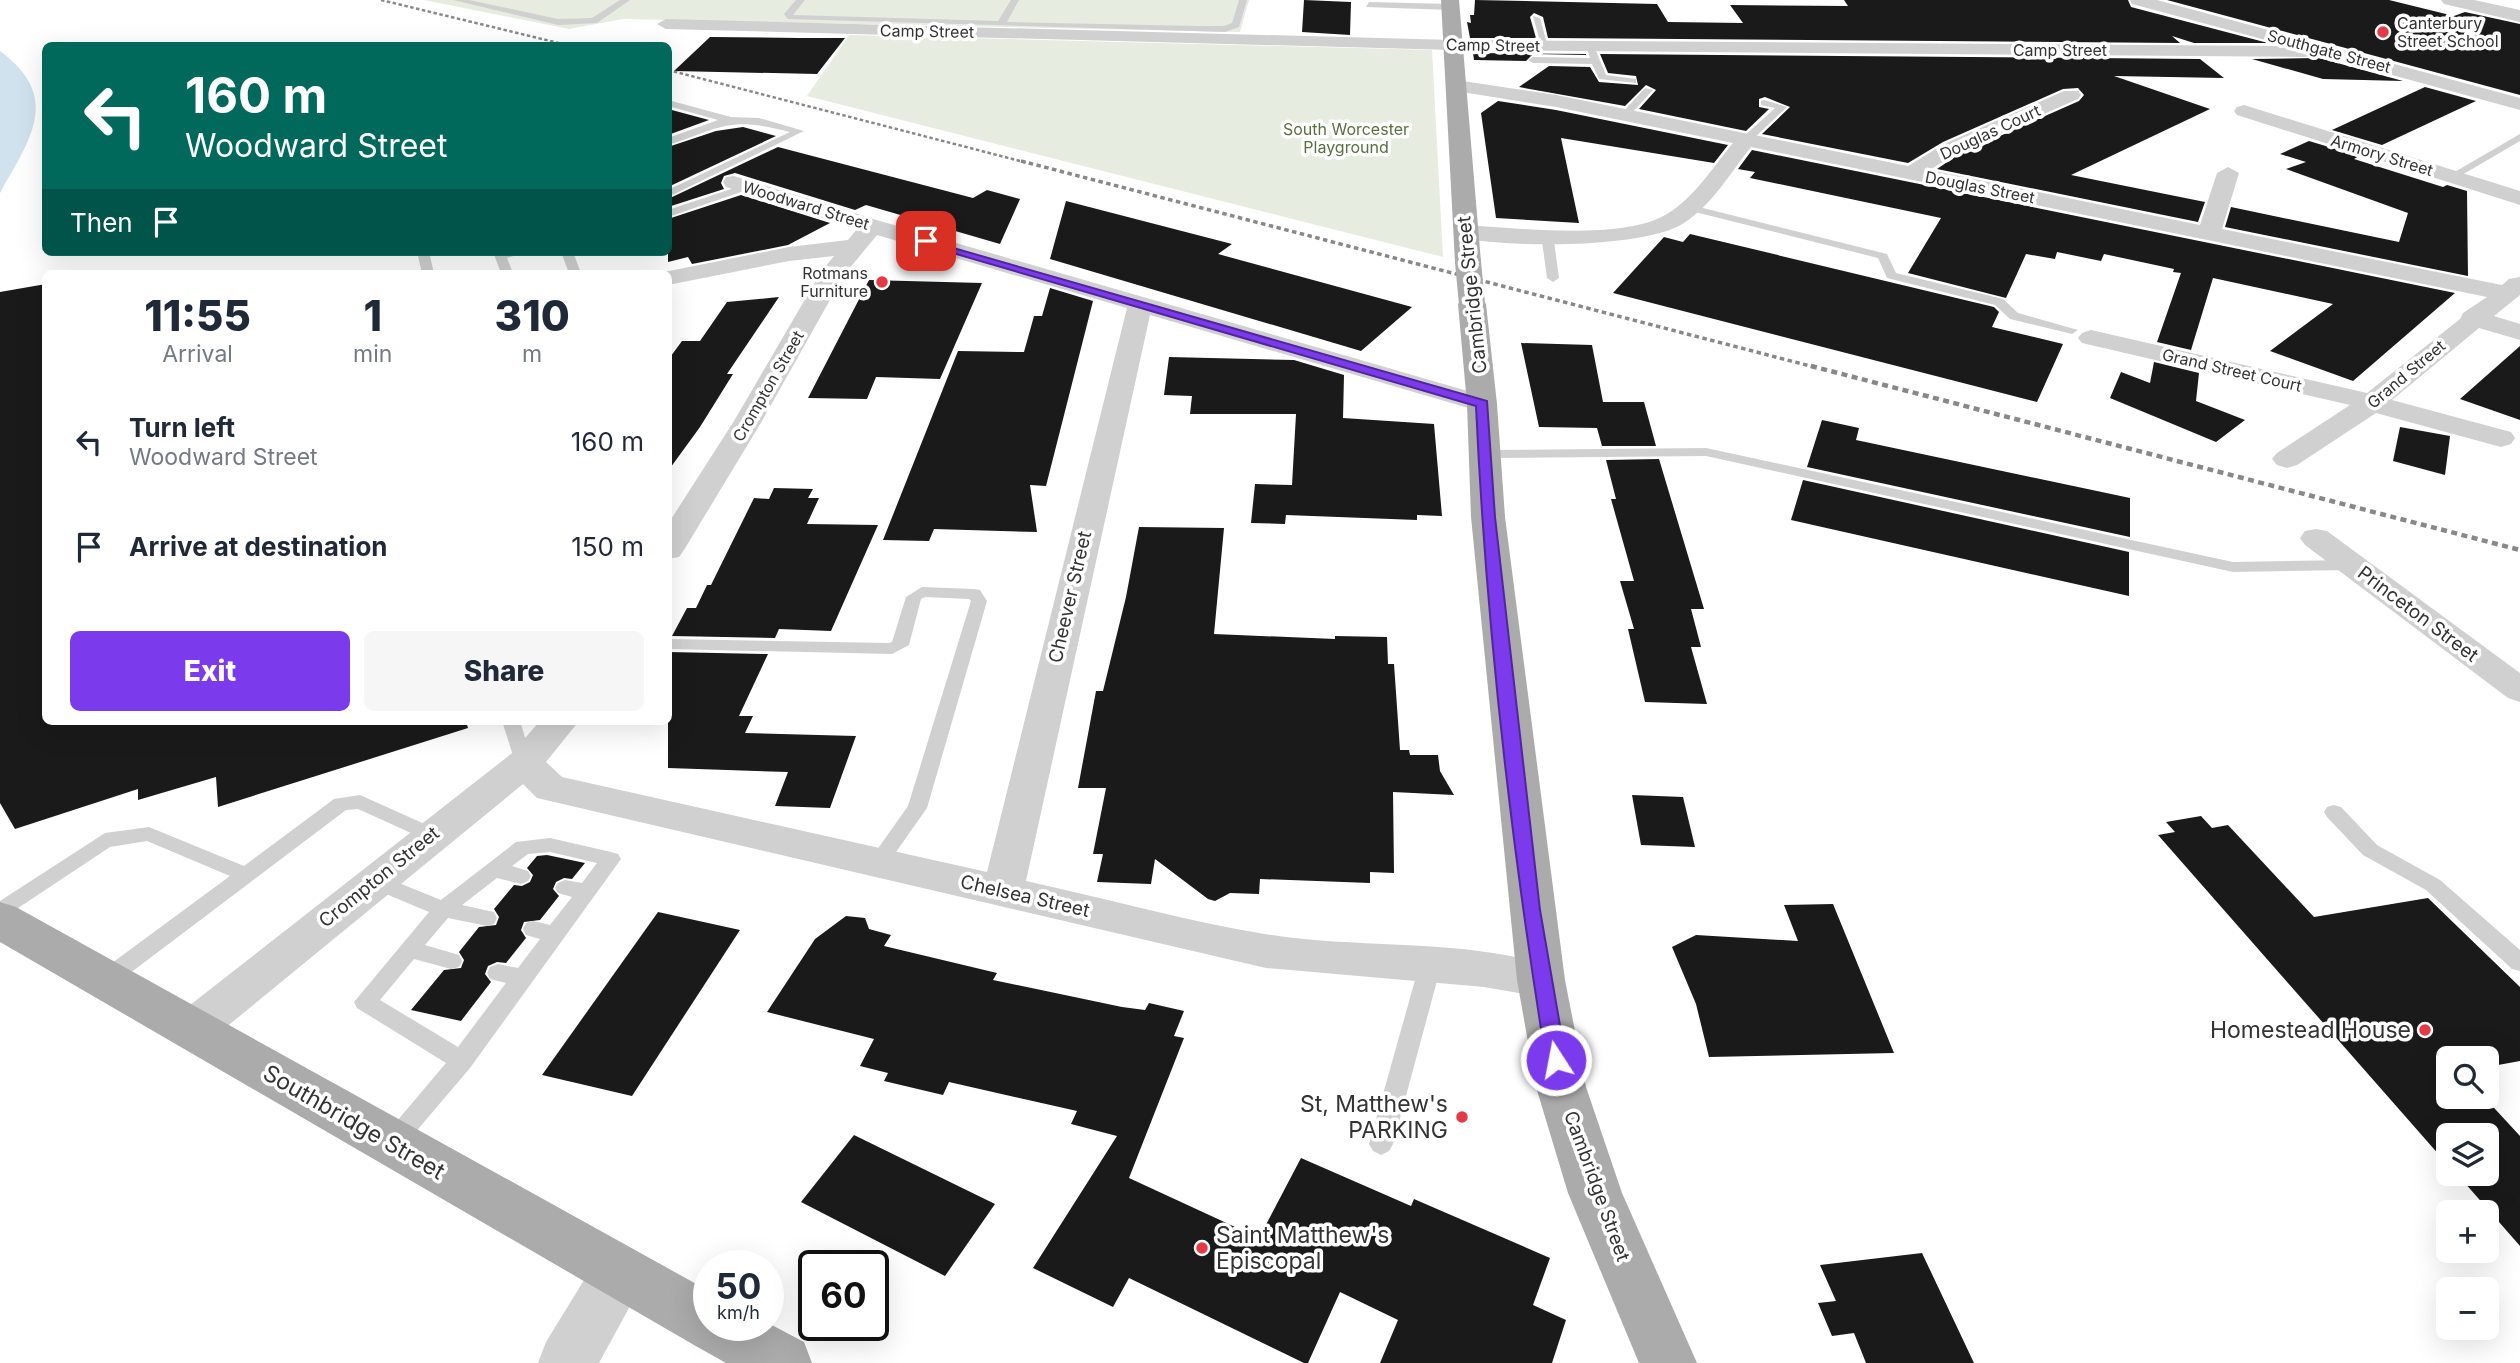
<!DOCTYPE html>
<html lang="en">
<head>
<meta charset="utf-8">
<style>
  body { margin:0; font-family:Inter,sans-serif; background:#f6f6f7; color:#1f2937; height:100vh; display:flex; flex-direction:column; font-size:26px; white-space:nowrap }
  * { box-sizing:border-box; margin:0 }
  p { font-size:23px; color:#747a83 }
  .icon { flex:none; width:38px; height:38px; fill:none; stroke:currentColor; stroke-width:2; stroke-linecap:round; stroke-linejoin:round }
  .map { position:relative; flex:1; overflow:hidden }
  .side { position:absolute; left:42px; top:270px; width:630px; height:455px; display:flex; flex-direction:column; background:#fff; border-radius:10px; box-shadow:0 7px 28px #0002 }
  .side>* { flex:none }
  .hud { position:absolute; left:42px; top:42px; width:630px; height:214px; border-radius:10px; box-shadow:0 7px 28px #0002; background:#00695c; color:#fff; overflow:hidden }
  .controls { position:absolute; left:2436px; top:1046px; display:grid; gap:14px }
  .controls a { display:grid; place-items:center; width:63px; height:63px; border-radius:10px; background:#fff; box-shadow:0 7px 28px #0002; font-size:35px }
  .speed { position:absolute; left:693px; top:1250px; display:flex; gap:14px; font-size:35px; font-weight:700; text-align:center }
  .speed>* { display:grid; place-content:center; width:91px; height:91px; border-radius:50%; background:#fff; box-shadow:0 7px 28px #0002; line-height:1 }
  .speed small { font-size:18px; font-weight:400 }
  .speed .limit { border:4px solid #111; border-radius:10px; background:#fff; color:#111 }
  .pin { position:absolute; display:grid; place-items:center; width:60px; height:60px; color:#fff; margin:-30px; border-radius:14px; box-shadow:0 4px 10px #0006 }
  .me { position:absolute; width:77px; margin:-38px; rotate:349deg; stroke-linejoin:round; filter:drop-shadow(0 0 5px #0008) }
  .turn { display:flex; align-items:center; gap:24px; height:147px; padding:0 28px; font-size:32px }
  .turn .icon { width:91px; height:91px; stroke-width:2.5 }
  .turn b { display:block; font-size:49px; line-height:60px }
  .then { display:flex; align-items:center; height:66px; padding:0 28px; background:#0003; gap:14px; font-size:26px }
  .eta { display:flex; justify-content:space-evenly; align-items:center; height:119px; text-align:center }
  .eta b { font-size:42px; font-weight:800; line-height:49px }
  .action { display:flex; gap:14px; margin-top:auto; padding:14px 28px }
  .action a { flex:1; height:80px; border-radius:10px; background:#7c3aed; color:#fff; font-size:28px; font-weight:800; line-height:80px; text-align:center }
  .action a+a { background:#f6f6f7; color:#1f2937 }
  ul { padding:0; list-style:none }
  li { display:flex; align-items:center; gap:21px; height:105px; padding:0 28px }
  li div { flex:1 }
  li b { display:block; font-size:26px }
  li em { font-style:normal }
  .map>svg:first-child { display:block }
  .green { fill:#e6ecdf }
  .water { fill:#cfe2ee }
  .building { fill:#1a1a1a }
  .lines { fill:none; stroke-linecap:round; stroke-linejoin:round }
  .service { fill:#d0d0d0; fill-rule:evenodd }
  .minor { fill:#d0d0d0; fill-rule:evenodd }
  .tertiary { fill:#d0d0d0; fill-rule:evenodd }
  .primary { fill:#ababab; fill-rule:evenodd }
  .rail-far2 { stroke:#888; stroke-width:2.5; stroke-dasharray:3.5 2.5; stroke-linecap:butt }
  .rail-far1 { stroke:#888; stroke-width:3.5; stroke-dasharray:4.5 3.5; stroke-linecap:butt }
  .rail { stroke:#888; stroke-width:4.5; stroke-dasharray:6 4.5; stroke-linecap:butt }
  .primary-bridge { stroke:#ababab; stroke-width:26 }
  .route { fill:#7c3aed; stroke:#51269a; stroke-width:2 }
  .poi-dot { fill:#e63946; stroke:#fff; stroke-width:2.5 }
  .labels { text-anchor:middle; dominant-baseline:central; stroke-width:7; stroke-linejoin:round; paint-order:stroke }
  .far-poi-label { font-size:16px; fill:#333; stroke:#fff; text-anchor:start }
  .far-street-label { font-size:16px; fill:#333; stroke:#fff }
  .far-park-label { font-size:16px; fill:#56703f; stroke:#fff }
  .street-label { font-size:19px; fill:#333; stroke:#fff }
  .near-poi-label { font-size:23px; fill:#333; stroke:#fff; text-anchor:end }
  .near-street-label { font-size:23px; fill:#333; stroke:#fff }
</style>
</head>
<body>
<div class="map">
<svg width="2520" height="1363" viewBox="0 0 2520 1363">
  <rect width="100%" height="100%" fill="#fff"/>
  <g class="green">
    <polygon points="424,0 1249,0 1240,32 623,19 569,29"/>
    <polygon points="849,35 1432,50 1443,257 807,96"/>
  </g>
  <path class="water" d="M0,51C62,97 31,138 0,193Z"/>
  <g class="building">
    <polygon points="1304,0 1351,2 1350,35 1302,32"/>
    <polygon points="1475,0 1657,4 1668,22 1743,23 1730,5 1848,6 1844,0 2128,0 2131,7 2268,43 2194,43 2172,36 2180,43 1548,38 1543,17 1534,13 1530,17 1536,38 1470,38 1467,22 1471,23 1470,15 1474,15"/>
    <polygon points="2167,0 2389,0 2454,16 2465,12 2520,24 2520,95"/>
    <polygon points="710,37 799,38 845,38 817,74 674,71"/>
    <polygon points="1473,53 1586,54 1586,55 1533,54 1526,61 1474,60"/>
    <polygon points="1600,54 2200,59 2224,78 2114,76 2210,109 2071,175 2205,202 2198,222 1937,169 1959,154 2079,101 2084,95 2078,88 2063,89 1943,142 1908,163 1762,134 1790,107 1765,97 1759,99 1759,107 1769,109 1746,131 1639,109 1656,90 1646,85 1625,106 1519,87 1549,66 1590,67 1599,82 1638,85 1636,76 1608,73"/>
    <polygon points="2319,58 2403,81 2323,79 2252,59"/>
    <polygon points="2425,87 2476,101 2382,145 2332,130"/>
    <polygon points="1498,101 1556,110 1728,145 1714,163 1561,138 1579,223 1496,218 1481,113"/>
    <polygon points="668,109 709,120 668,135"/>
    <polygon points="743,127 776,136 668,187 668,147 716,131"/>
    <polygon points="2309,141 2359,156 2354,159 2443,187 2447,185 2467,191 2468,276 2225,227 2231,207 2399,242 2408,213 2286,169 2306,162 2280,154"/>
    <polygon points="778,147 973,198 987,190 1020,199 1000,244 866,205 855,210 735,173 724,176 721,183 724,189 668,207 668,199"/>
    <polygon points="1752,150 2455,293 2353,381 2270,351 2333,304 2213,278 2191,350 2157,342 2181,273 2173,272 2174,269 2104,254 2101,261 2057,252 2055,259 2026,254 2006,298 1908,273 1941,218 1750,178 1755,172 1738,169"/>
    <polygon points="741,195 830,223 788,245 692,264 688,257 668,262 668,219"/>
    <polygon points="1066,201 1232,244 1218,254 1412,307 1361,351 1050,259"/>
    <polygon points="1690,234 1994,307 1999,312 1992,327 2063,344 2037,402 1613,293 1664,237 1683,242"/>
    <polygon points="869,280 982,283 940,379 876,377 867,399 808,398"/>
    <polygon points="46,284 46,721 466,721 468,728 218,807 216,777 138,800 138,789 15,829 0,803 0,292"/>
    <polygon points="1050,288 1093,301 1046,486 1030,485 1037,532 934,529 929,541 883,540 958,351 1024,352 1034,316 1042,316"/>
    <polygon points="779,297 727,374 733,374 700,427 668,471 668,360 682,341 700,341 727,302"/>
    <polygon points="1521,343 1592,345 1603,402 1644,402 1656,446 1602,446 1597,428 1539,427"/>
    <polygon points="2520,346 2520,420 2460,399"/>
    <polygon points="1169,357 1294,360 1344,375 1343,418 1434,424 1442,516 1417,515 1417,520 1286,515 1285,524 1251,523 1255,484 1292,485 1296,414 1190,414 1192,396 1164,395"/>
    <polygon points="2154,362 2199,373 2196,401 2245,420 2216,442 2110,398 2121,372 2150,383"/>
    <polygon points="1822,420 1859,428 1856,440 2130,498 2130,537 1807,467"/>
    <polygon points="2400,427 2450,436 2445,475 2393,461"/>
    <polygon points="1659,459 1704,609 1691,609 1701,647 1691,647 1707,704 1645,702 1628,629 1634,629 1620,581 1634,581 1611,499 1616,499 1606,460"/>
    <polygon points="1803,480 2129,552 2129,596 1791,520"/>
    <polygon points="774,488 813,489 808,498 819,498 807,524 878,525 831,631 779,629 775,638 672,636 687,608 696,608 707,585 711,585 754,498 769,499"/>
    <polygon points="1139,527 1224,528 1214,634 1335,639 1335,636 1387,637 1388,664 1394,664 1400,750 1409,750 1410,755 1438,755 1440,771 1454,795 1393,792 1394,873 1370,872 1370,883 1260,879 1259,894 1230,893 1215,901 1208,899 1155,859 1151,884 1097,882 1103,854 1093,854 1106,788 1078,788 1096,691 1103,691 1126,597"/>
    <polygon points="668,652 768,654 739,716 753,716 745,733 856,736 830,808 775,806 788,772 668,768"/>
    <polygon points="1632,795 1683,797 1695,847 1641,845"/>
    <polygon points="2201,816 2212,828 2228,825 2314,917 2428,898 2520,987 2520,1061 2487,1067 2487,1059 2448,1059 2448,1097 2484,1097 2520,1136 2520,1246 2457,1174 2487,1174 2487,1136 2448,1136 2448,1165 2158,835 2175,832 2166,822"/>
    <polygon points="547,855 585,863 572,879 564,878 556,882 553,889 559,896 540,920 524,922 521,930 526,938 506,963 497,962 488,966 485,974 491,982 461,1021 411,1010 444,970 461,968 464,960 459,952 479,927 496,925 499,917 494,909 514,885 522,886 530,882 533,875 527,868 537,856"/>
    <polygon points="1833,904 1894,1053 1709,1057 1696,1004 1672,947 1696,935 1798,941 1784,905"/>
    <polygon points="658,912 740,930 632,1096 542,1075"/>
    <polygon points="846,916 865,918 869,929 891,935 884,946 997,973 993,980 1122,1007 1145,1010 1149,1003 1184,1011 1174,1036 1184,1038 1129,1178 1259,1238 1301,1158 1411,1206 1414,1199 1550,1258 1533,1305 1566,1320 1552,1363 1380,1363 1398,1320 1340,1292 1308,1363 1304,1363 1129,1278 1113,1307 1033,1268 1117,1136 1071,1124 1077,1111 949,1082 943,1095 884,1081 888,1073 860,1066 874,1039 767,1012 815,939"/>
    <polygon points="854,1135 995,1204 945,1276 801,1202"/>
    <polygon points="1922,1253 1974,1363 1866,1363 1854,1333 1832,1336 1818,1303 1836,1301 1820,1265"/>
  </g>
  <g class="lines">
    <g class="service">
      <polygon points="453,0 469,0 558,19 592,18 620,0 630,0 597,23 558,25"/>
      <polygon points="796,0 805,0 793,15 998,21 1011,0 1019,0 1007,22 1197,26 1224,26 1232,23 1239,0 1247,0 1239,27 1225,32 788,19 784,14"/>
      <polygon points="1369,2 1450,4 1454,7 1450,10 1366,7"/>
      <polygon points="1533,16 1540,18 1548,47 1541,45"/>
      <polygon points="1590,43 1594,46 1606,75 1636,79 1636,83 1599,79 1592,64 1533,63 1528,60 1533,57 1590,58 1586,46"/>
      <polygon points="1645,88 1653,90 1628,117 1622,117 1622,113"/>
      <path d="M668,100L731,117L759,118L804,131L668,197V190L790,132C728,116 724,127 668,145V138L718,120L668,106Z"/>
      <polygon points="1764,100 1787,107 1750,142 1742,142 1742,138 1775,108 1761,105 1761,101"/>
      <polygon points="2520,134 2520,141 2455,179 2446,177"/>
      <polygon points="746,184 750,185 750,189 668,217 668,210"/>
      <polygon points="1687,204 1887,254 1896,273 2003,299 2018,313 2078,330 2072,334 2010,319 1995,305 1887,278 1878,258 1683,209 1683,205"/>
      <polygon points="1547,231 1553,234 1559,278 1553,282 1547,278 1541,234"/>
      <polygon points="417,252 429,252 434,273 422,273"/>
      <polygon points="493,252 526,252 507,258 513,273 501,273"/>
      <polygon points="561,252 573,252 581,273 569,273"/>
      <polygon points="1706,448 2233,562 2352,560 2360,565 2352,570 2233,572 1706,456 1485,458 1478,454 1485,450"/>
      <polygon points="922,587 974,589 980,590 987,601 927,808 884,869 870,869 867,864 908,806 971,601 969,599 925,597 921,599 909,645 892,654 668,649 668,639 889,643 892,642 906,597"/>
      <polygon points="502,721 520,721 533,763 531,768 517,768"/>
      <polygon points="360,795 438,830 441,835 438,840 431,842 358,809 346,810 113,986 105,989 97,986 94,980 97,974 230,876 147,841 110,847 0,920 0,901 105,833 149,827 244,866 334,799"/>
      <polygon points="2334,805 2341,807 2377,845 2440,880 2520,950 2520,971 2512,969 2426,890 2363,855 2327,817 2324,812 2327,807"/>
      <path d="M550,838L611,852L618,854L621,859L470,1068L402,1148L394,1152L386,1148L382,1141L386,1134L446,1063L357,1008L354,1002L429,912L367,886L364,881L367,876L374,873L441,900L516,842ZM550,852L597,863L582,883L565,880L558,883L555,888L558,893L572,897L550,925L533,921L526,923L523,929L526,935L540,939L518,968L498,964L490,967L487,973L490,979L506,983L458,1047L380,1000L414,959L451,969L459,967L462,961L459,955L425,945L448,918L487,926L494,924L497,918L494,912L462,905L497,878L521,884L528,881L531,876L528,871L512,866L528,854Z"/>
      <polygon points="1430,957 1438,960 1441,966 1393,1144 1389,1151 1381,1155 1373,1151 1369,1144 1419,966 1422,960"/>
    </g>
    <g class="minor">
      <polygon points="2130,0 2157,0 2520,98 2520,110 2319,55 2304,57 1453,50 666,29 657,24 666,19 1453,40 2288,46 2132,4"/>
      <path d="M1456,80L1556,95L1908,166L1944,144L2064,91H2078L2081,95L2078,99L1958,152L1930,170L2200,225L2217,173L2228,167L2239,173L2222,229L2502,285L2509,279L2520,277V295L2494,316L2520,324V340L2479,328L2392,400L2511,432L2515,438L2511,444L2501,447L2376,413L2297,465L2287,468L2277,465L2272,459L2277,453L2350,405L2082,343L2078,338L2082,333L2091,330L2367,393L2460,319L2463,313L2487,297L1751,147C1731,172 1712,205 1684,223C1645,249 1503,248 1457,237L1454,232L1465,225C1518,228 1622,241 1667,214C1694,198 1713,167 1733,143L1556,107L1449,90L1447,86L1449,82Z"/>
      <polygon points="2244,105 2520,191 2520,205 2237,115 2234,111 2237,107"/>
      <path d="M734,176L880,221L1492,398L1496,404L1492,410L1482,412L1150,315L1026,881C1105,898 1185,921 1265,934C1360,950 1464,937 1556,968L1563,980L1556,992L1541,997L1484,987L1266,968L550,801L537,798L523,784L208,1042L192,1047L176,1042L170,1029L176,1016L511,754L540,721H579L546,762L562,777L987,872L1127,308L877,235L844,275L762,421L684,550L679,557L668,559V524L734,421L821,272L834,256L789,261L668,285V273H659L789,247L848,240L857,229L726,187L723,182L726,177Z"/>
      <polygon points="2316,529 2327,531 2520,673 2520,702 2508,698 2305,545 2300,538 2305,531"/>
    </g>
    <g class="tertiary">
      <polygon points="2441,0 2474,0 2520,10 2520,22 2444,4"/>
      <polygon points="620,1246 640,1254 648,1273 599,1363 538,1363 546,1342 600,1254"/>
    </g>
    <g class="primary">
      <polygon points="1441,0 1459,0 1481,262 1477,268 1459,268 1455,262"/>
      <polygon points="1472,296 1482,298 1486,304 1497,404 1505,517 1565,980 1586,1087 1622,1193 1697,1363 1639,1363 1568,1193 1536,1087 1517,980 1471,517 1467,404 1458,304 1462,298"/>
      <polygon points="0,902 16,907 709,1291 709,1325 768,1323 804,1342 812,1363 726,1363 694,1345 0,942"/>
    </g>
    <g class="rail-far2">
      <polyline points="381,0 571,46"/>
      <polyline points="668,70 1028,163"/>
    </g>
    <polyline class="rail-far1" points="1021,161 1818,368"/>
    <polyline class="rail" points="1811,366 2520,550"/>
    <polyline class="primary-bridge" points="1468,262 1472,304"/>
  </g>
  <path class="route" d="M922,239L1487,401L1495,517L1540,910L1566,1060L1563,1066L1556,1069L1549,1066L1546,1060C1511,844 1486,625 1476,406L922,244Z"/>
  <g class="poi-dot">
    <circle cx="2383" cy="32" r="7"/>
    <circle cx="882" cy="282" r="7"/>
    <circle cx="2425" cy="1030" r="7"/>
    <circle cx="1462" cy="1117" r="7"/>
    <circle cx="1202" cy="1248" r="7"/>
  </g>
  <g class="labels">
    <g class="far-poi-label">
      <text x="2397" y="23">Canterbury<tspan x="2397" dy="18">Street School</tspan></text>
      <text x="868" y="273" text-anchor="end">Rotmans<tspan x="868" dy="18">Furniture</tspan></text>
    </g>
    <g class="far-street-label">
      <text transform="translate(927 31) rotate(1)">Camp Street</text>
      <text transform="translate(1493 45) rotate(1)">Camp Street</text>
      <text x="2060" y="50">Camp Street</text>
      <text transform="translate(2329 51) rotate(15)">Southgate Street</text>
      <text transform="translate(1990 132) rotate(-25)">Douglas Court</text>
      <text transform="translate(2382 155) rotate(17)">Armory Street</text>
      <text transform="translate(1980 187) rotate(11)">Douglas Street</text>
      <text transform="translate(806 205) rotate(17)">Woodward Street</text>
      <text transform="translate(2232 370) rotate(13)">Grand Street Court</text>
      <text transform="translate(2406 374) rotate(-40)">Grand Street</text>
      <text transform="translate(768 386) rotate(-60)">Crompton Street</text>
    </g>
    <g class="far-park-label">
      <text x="1346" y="129">South Worcester<tspan x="1346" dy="18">Playground</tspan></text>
    </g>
    <g class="street-label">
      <text transform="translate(1472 295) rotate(-96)">Cambridge Street</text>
      <text transform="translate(1070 597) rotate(-77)">Cheever Street</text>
      <text transform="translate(2418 614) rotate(37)">Princeton Street</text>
      <text transform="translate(379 877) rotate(-39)">Crompton Street</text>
      <text transform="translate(1025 896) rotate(13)">Chelsea Street</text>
      <text transform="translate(1597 1186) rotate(70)">Cambridge Street</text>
    </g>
    <g class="near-poi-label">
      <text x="2411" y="1030">Homestead House</text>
      <text x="1448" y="1104">St, Matthew's<tspan x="1448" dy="26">PARKING</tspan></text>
      <text x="1216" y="1235" text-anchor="start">Saint Matthew's<tspan x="1216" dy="26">Episcopal</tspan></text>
    </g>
    <g class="near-street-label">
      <text transform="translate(354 1122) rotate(30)">Southbridge Street</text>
    </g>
  </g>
</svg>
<div class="controls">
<a><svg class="icon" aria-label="search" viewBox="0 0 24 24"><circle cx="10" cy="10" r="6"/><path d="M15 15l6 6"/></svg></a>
<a><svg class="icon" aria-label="layers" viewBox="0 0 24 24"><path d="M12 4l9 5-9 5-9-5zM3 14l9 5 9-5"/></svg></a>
<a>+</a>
<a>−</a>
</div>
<div class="speed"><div>50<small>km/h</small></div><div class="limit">60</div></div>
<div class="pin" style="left:926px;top:241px;background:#d93025"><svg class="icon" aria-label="arrive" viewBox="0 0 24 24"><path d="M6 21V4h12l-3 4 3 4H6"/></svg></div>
<svg class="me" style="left:1556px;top:1060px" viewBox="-20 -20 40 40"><circle r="17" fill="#7c3aed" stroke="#fff" stroke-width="3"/><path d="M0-11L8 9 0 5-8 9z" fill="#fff"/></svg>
<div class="hud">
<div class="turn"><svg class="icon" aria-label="left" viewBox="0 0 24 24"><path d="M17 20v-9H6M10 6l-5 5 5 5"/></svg><div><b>160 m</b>Woodward Street</div></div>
<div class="then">Then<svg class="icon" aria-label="arrive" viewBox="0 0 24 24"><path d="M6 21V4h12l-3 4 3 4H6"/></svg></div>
</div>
<section class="side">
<div class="eta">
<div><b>11:55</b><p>Arrival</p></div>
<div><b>1</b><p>min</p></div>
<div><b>310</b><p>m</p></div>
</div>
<ul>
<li><svg class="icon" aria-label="left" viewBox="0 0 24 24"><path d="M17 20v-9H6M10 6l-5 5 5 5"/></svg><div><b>Turn left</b><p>Woodward Street</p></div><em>160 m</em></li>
<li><svg class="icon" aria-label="arrive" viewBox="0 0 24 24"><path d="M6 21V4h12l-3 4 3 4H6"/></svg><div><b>Arrive at destination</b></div><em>150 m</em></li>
</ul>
<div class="action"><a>Exit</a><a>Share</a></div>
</section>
</div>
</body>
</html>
